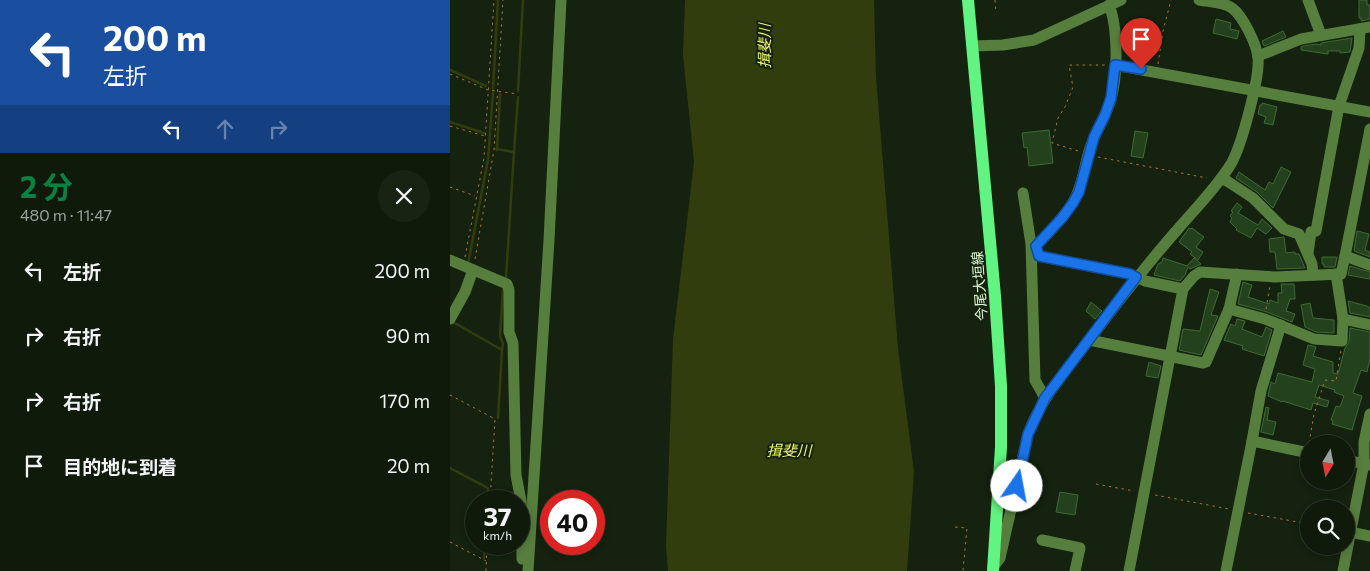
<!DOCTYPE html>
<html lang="ja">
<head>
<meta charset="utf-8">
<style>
  body { margin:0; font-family:Commissioner,"Noto Sans JP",sans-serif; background:#182314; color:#f1f3f6; height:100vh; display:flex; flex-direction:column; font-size:19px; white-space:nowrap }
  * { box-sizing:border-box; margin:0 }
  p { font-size:16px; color:#9ba19d }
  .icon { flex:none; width:28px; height:28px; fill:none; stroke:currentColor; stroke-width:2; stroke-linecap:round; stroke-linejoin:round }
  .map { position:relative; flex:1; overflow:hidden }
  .side { display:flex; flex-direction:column; background:#0f1a0b; width:450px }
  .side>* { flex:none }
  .banner { background:#1a4fa0; color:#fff; overflow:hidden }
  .needle { width:32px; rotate:190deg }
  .fabs { position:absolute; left:850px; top:435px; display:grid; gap:10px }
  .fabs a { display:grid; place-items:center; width:55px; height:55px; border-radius:50%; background:#0f1a0b; box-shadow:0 2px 8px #0003,0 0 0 1px #2f382c; font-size:25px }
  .speed { position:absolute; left:15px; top:490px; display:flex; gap:10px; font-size:25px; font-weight:700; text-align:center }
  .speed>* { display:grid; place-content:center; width:65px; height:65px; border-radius:50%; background:#0f1a0b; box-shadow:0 2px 8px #0003,0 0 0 1px #2f382c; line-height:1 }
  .speed small { font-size:12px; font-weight:400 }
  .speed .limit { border:8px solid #d22; background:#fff; color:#111 }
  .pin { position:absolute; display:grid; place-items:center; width:42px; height:42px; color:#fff; margin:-51px -21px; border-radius:50% 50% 50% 0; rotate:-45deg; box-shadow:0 0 5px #0007 }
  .pin .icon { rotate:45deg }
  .me { position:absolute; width:55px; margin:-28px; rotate:12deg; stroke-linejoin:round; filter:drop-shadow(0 0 4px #0008) }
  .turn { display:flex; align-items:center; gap:18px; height:105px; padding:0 20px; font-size:22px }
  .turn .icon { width:65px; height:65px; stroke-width:2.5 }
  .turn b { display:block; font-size:35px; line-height:42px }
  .lanes { display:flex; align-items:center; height:48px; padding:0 20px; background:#0003; justify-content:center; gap:25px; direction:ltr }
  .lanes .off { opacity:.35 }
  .round { display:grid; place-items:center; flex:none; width:52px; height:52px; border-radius:26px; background:#182314 }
  .summary { display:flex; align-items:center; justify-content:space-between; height:85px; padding:0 20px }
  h1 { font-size:30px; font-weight:700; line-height:38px; color:#0b8043 }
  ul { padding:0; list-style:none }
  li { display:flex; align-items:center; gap:15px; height:65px; padding:0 20px }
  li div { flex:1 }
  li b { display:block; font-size:19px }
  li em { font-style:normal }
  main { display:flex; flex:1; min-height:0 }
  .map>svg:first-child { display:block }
  .water { fill:#323d0d }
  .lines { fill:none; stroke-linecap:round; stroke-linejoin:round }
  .stream { stroke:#323d0d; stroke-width:2.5 }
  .building { fill:#24411d; stroke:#3d6c30 }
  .path { stroke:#ac7437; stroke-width:1; stroke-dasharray:2.5 4; stroke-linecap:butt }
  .minor { stroke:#567e3d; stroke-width:11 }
  .major { stroke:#62f480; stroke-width:12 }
  .route-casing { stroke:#114b97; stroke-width:12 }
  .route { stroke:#1a73e8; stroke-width:9 }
  .labels { text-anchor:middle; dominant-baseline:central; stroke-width:4; stroke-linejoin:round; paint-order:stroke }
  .street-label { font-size:14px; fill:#dffcd3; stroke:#14220f }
  .water-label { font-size:15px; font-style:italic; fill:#eef568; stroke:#14220f }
</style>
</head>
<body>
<main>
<section class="side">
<div class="banner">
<div class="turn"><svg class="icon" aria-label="left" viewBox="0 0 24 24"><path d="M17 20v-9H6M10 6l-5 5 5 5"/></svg><div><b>200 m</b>左折</div></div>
<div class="lanes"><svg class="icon" aria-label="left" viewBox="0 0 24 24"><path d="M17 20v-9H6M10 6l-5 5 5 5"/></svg><svg class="icon off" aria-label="ahead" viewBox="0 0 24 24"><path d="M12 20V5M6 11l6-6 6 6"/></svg><svg class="icon off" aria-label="right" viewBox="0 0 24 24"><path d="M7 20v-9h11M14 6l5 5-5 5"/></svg></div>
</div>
<div class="summary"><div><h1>2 分</h1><p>480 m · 11:47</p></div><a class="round"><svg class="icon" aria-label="close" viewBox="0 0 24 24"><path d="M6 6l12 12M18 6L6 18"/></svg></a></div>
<ul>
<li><svg class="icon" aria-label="left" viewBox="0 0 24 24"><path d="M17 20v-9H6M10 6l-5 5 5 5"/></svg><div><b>左折</b></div><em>200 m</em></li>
<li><svg class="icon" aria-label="right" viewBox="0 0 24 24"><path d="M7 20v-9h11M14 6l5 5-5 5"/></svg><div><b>右折</b></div><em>90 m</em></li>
<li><svg class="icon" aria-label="right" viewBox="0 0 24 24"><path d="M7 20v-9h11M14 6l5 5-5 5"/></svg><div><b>右折</b></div><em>170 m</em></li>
<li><svg class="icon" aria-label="arrive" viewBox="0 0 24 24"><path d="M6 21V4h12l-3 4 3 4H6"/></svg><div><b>目的地に到着</b></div><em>20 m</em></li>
</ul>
</section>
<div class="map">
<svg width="920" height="571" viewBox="0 0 920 571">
  <rect width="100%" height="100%" fill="#14220f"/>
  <polygon class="water" points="235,0 424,0 426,77 448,348 464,472 457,571 218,571 216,546 223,339 244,162 233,55"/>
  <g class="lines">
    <g class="stream">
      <polyline points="0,70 36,86"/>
      <polyline points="43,89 48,0"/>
      <polyline points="68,91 73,0"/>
      <polyline points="0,122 34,133"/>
      <polyline points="46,149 64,152 56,278"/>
      <polyline points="47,150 50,94"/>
      <polyline points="64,152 68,97"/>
      <polyline points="18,264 38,160 43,93"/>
      <polyline points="3,322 52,350 53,344 50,336 53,290"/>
      <polyline points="48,418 52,350"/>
      <polyline points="0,468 38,488 37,501"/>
      <polyline points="34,558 35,544"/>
    </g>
  </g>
  <g class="building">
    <polygon points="909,0 917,0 917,5 920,5 920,19 911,21 911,18 909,18"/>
    <polygon points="766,19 781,23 780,29 789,31 787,39 763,33"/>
    <polygon points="833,31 836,37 814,46 812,41"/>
    <polygon points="902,38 900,52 890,53 890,51 878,51 878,54 851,50 851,47 853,46 866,44 871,45 871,43"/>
    <polygon points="812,103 827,107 823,125 814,123 816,117 808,114 810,105 812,105"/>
    <polygon points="599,130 603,163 579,166 577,147 574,148 572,133"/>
    <polygon points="685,131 698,133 693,158 681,156"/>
    <polygon points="831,167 841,172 823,208 807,192 786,178 789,172 815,190 819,182 823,184"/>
    <polygon points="787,203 792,207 788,213 808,225 812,219 822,228 816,234 807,228 801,238 786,230 787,229 780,222 782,218 780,216 783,212 781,211"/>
    <polygon points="739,228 741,229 742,228 754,237 746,247 753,252 748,260 740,254 742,252 729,242"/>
    <polygon points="907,231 919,234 915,250 920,252 920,257 904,251"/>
    <polygon points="834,237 836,253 845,252 845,254 849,254 855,268 827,269 825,252 820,252 819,239"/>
    <polygon points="872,257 887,257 885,267 874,267 874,264 872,264"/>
    <polygon points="713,258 737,266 744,258 751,264 740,269 738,267 735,275 730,281 704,275 708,264 712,262"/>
    <polygon points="900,266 920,272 920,279 898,275"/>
    <polygon points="793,282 802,285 798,297 819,304 820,300 828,303 828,293 832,293 831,284 844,284 845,299 840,299 836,311 845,314 842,322 817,312 788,304"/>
    <polygon points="760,289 769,292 761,315 768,316 751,355 729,350 733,329 750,331"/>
    <polygon points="898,301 917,306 920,308 920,317 900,313"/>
    <polygon points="641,302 652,311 645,319 636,311"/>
    <polygon points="860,303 863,318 884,320 884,333 866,332 855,327 851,305"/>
    <polygon points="787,319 795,321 792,329 812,337 816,327 822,330 814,356 792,349 793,346 774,340 781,324 785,326"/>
    <polygon points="900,328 920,332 920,358 917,372 911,370 903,393 912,396 902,430 882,424 883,421 881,420 886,406 890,407 894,396 884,392 885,390 869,385 865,397 879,401 877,407 863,403 861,410 833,401 832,402 818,396 821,382 825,384 828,373 862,382 865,369 853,365 858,345 866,347 863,356 883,362 883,373 888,374 895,348 899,342"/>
    <polygon points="699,362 711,366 708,378 696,376"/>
    <polygon points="816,407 819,408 817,420 826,422 823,435 811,432"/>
    <polygon points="610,492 628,495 625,515 606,512"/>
  </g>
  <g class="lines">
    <g class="path">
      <polyline points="545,0 546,12"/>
      <polyline points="708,64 713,31 721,0"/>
      <polyline points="0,74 38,90 68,94"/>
      <polyline points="0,126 35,136"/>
      <polyline points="628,151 602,143 608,118 615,107 623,87 619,65 656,65"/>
      <polyline points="648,157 757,178"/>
      <polyline points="0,187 25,196"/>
      <polyline points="15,257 34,158 44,0"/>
      <polyline points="25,259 44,150 53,0"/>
      <polyline points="816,309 820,286"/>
      <polyline points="0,395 45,419 40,501"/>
      <polyline points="859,443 864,414 875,380 886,381 891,350"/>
      <polyline points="646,484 684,491"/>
      <polyline points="705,495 779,509"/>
      <polyline points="798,513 859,524"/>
      <polyline points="505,527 517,528 513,571"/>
      <polyline points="0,542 36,561"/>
      <polyline points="36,571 37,544"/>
    </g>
    <g class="minor">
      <polyline points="858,0 871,35"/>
      <path d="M659,5C668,27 668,75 661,99C656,116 646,131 640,148C634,166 633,186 623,202C614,218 599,232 586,246L589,256L680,274L695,281L733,289"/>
      <polyline points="523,46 553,45 584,40 671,0"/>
      <polyline points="808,56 851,39 920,27"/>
      <polyline points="665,65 920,112"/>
      <polyline points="920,129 895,256 920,265"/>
      <polyline points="771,179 777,181 803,198 834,229 849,234 862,264 863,275"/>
      <polyline points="573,193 581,244 585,380 595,398"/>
      <polyline points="858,253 861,232 866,231 889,106 909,48 910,29"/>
      <polyline points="0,260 57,284 59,290 59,332 63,343 66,475 71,501 72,559"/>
      <polyline points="779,309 815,319 864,339 892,341 893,319 886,274"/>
      <polyline points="0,319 15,292 23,270"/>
      <polyline points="893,319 920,325"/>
      <polyline points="639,340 753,363 756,362 779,309 787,274"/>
      <polyline points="802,441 811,391 831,325"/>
      <polyline points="896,460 920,465"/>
      <polyline points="900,532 920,536"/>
      <polyline points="592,540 630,548 625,571"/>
      <path d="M543,567L550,558L578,434C590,401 612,375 633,348C664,307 694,267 728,229C746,208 766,188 781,164C791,147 810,78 808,58C807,45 793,16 782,8C774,2 759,2 749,0"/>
      <polyline points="78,571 99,240 111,0"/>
      <polyline points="679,571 733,289 744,276 750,272 825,277 891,274 895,256"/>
      <polyline points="776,571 802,441 859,453"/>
      <polyline points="893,571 914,463 914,442 920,414"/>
    </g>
    <polyline class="major" points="518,0 545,296 551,386 551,447 543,571"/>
  </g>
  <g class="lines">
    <g class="route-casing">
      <polyline id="route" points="567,486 578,434 595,398 686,277 680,274 589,256 586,246 612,218 623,203 629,192 644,137 655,115 661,98 665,65 691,69"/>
    </g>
    <use href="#route" class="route"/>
  </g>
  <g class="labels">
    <g class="street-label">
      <text transform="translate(529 286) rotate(-94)">今尾大垣線</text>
    </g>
    <g class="water-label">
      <text transform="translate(314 46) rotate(-90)">揖斐川</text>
      <text x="339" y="450">揖斐川</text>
    </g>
  </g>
</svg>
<div class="fabs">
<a><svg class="needle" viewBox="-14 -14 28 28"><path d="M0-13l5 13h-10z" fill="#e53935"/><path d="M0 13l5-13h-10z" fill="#9ba19d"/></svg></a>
<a><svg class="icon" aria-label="search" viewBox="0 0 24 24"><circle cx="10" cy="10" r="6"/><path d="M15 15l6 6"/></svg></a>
</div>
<div class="speed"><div>37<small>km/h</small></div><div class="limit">40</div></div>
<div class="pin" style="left:691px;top:69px;background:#d93025"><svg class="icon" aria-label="arrive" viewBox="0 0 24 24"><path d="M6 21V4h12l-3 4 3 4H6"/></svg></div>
<svg class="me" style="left:567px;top:486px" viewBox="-20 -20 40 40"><circle r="19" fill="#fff"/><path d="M0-13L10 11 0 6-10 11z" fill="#1a73e8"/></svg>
</div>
</main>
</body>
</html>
